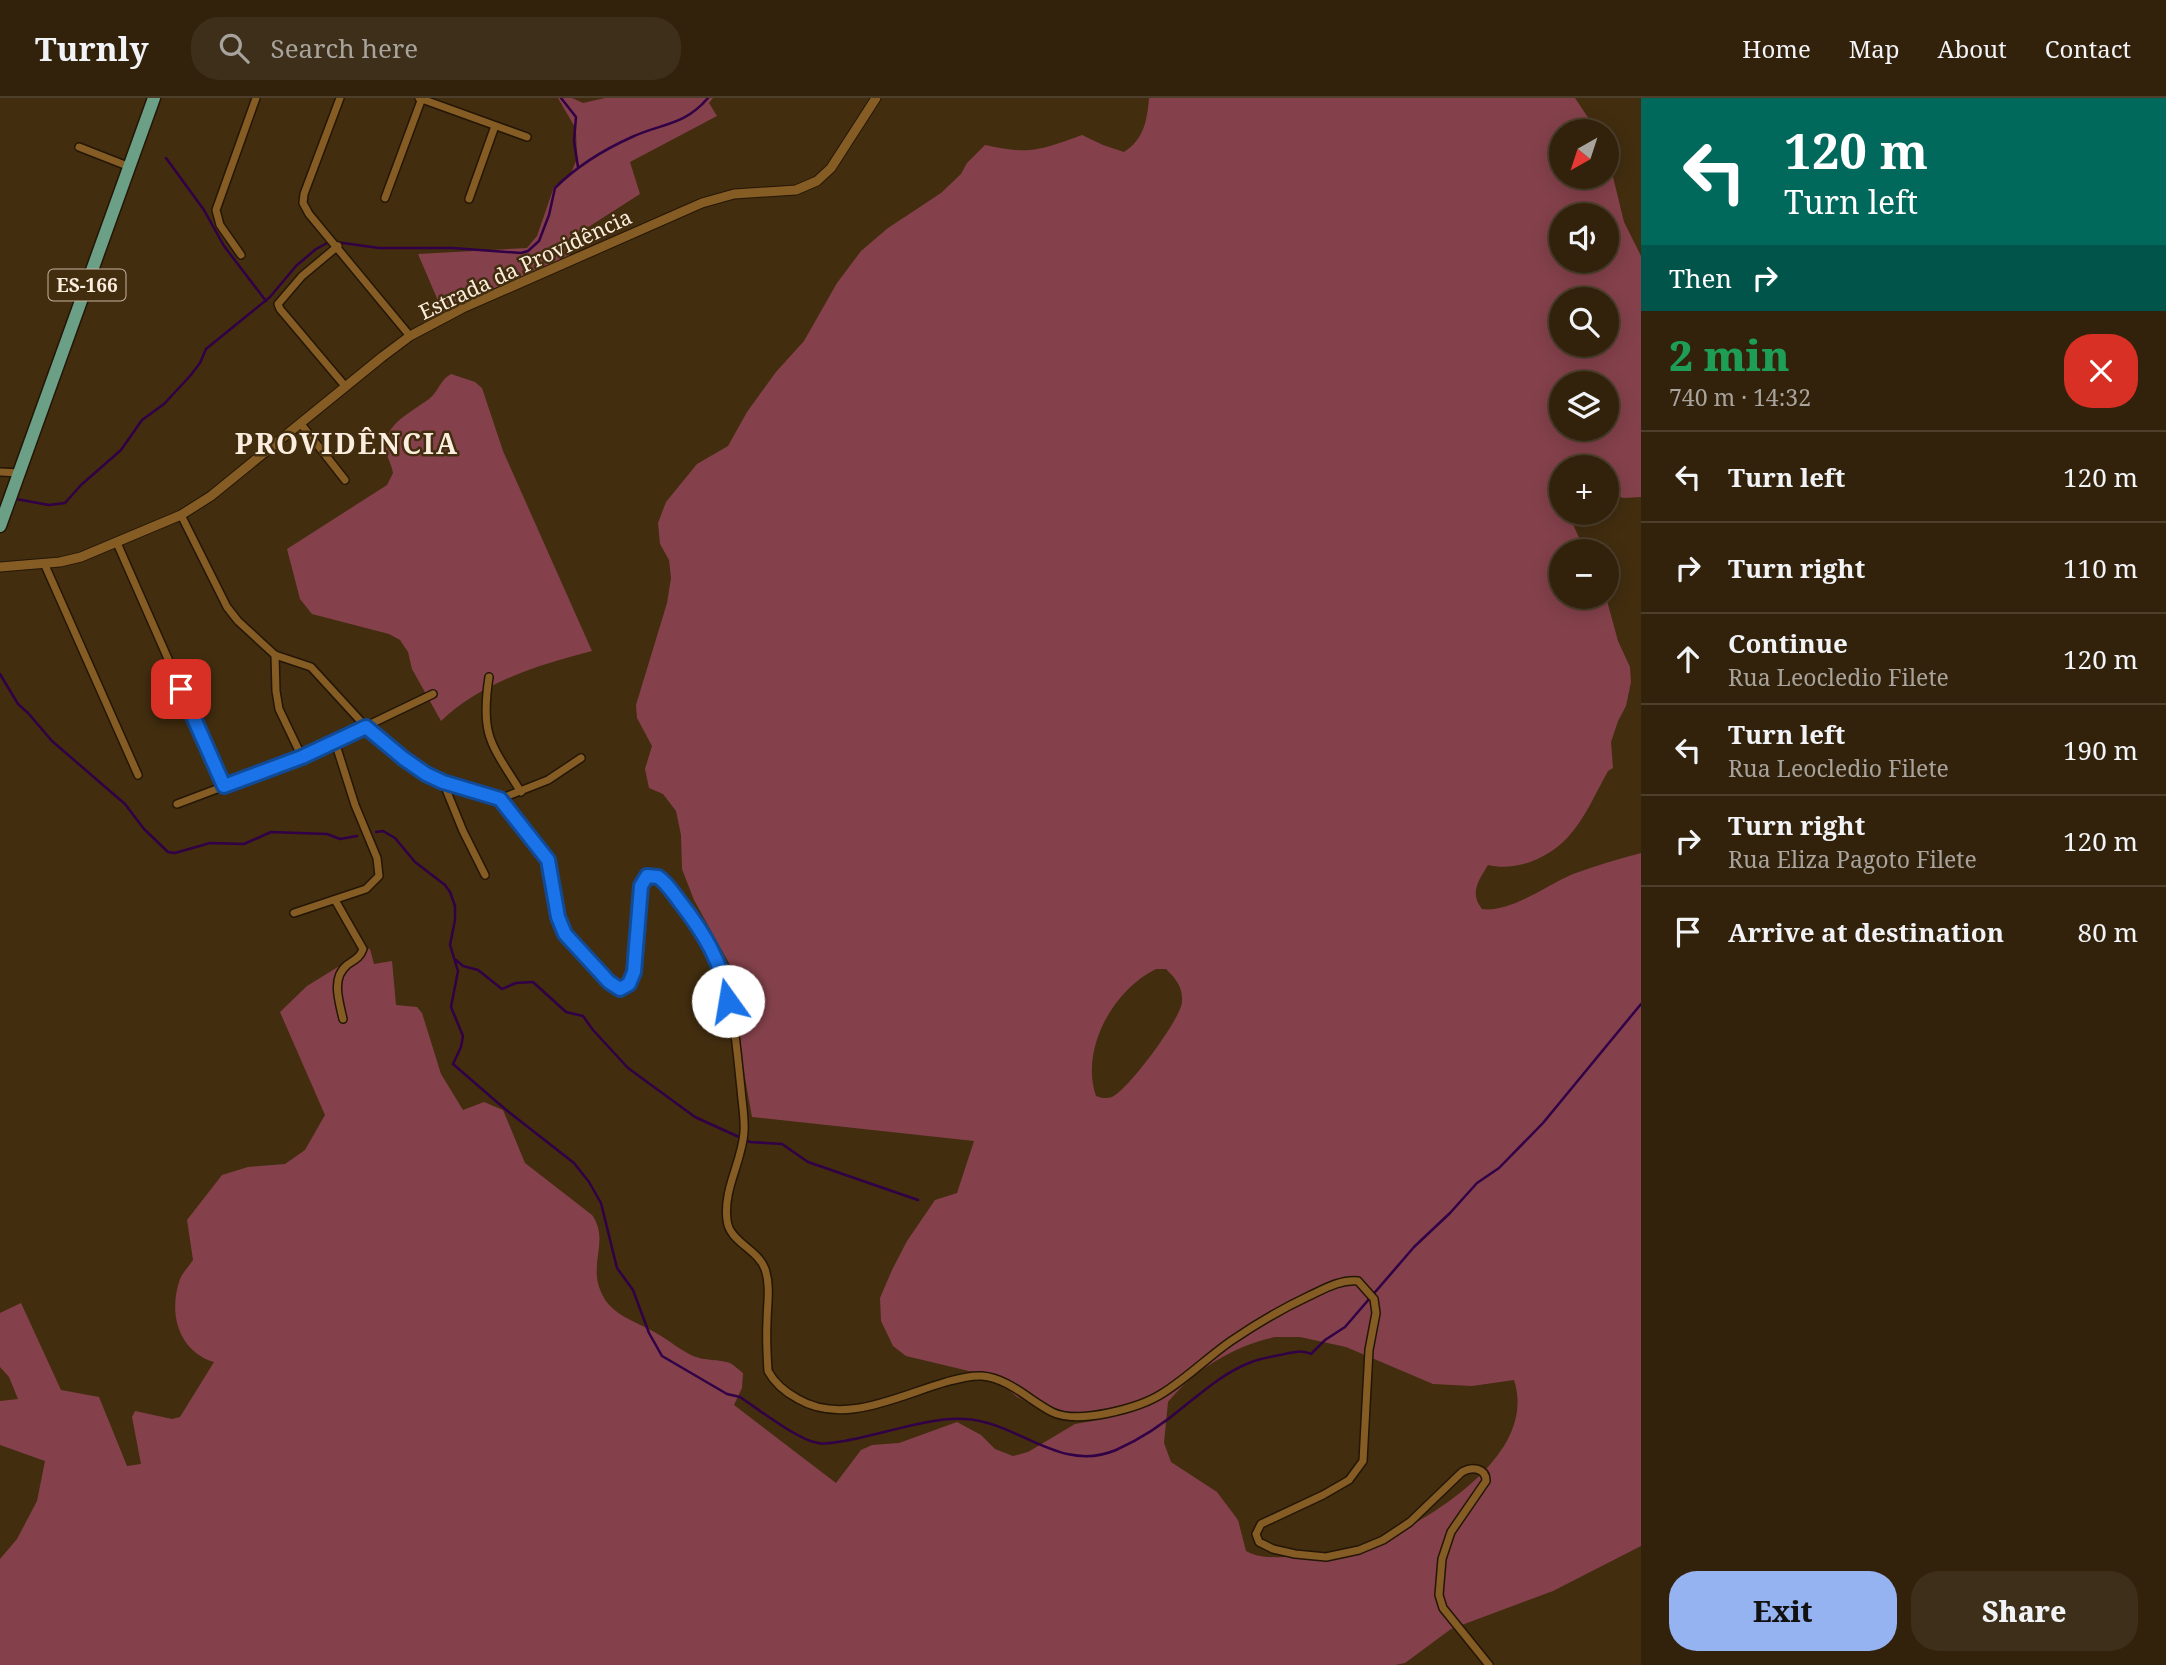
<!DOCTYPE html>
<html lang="en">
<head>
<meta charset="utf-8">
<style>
  body { margin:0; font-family:"Noto Serif",serif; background:#3d2f19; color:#f1f3f6; height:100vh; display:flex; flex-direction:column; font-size:26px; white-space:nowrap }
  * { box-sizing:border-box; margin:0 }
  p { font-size:23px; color:#a8a49d }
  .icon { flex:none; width:38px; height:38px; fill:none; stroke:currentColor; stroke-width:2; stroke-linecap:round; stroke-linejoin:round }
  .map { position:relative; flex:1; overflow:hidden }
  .drawer { display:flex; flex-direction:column; background:#32220b; width:525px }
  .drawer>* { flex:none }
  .hud { background:#00695c; color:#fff; overflow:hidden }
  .needle { width:46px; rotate:219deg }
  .controls { position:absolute; left:1549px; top:21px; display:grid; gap:14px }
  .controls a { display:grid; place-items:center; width:70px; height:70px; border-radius:50%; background:#32220b; box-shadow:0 4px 18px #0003,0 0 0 2px #4d3f2c; font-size:35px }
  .pin { position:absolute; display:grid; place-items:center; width:60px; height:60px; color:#fff; margin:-30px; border-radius:14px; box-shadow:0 4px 10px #0006 }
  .me { position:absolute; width:77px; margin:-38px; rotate:347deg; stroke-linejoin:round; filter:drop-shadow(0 0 5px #0008) }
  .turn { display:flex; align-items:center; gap:24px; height:147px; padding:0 28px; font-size:32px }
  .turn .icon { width:91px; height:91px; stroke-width:2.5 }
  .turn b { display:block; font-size:49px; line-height:60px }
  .then { display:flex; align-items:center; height:66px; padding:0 28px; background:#0003; gap:14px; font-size:26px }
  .round { display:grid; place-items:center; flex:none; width:74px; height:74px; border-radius:28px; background:#3d2f19 }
  .summary { display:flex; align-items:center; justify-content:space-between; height:119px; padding:0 28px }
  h1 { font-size:42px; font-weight:800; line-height:52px; color:#1e9e55 }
  .action { display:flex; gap:14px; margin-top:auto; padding:14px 28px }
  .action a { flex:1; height:80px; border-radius:28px; background:#95b2f1; color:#111; font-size:28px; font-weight:800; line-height:80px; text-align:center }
  .action a+a { background:#3d2f19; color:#f1f3f6 }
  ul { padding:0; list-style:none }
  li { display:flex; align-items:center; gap:21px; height:91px; padding:0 28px; border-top:2px solid #4d3f2c }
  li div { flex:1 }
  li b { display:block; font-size:26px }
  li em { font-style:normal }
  header { display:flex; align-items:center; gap:42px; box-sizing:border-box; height:98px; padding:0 35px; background:#32220b; border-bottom:2px solid #4d3f2c }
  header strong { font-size:33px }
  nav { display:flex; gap:38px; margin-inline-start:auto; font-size:24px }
  .search { width:490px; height:63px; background:#3d2f19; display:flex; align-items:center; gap:18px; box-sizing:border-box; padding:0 24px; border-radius:28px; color:#a8a49d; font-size:26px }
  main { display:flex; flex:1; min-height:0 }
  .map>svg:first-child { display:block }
  .green { fill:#84414b; fill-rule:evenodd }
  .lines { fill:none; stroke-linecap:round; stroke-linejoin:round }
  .stream { stroke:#310046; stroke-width:2.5 }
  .minor-casing { stroke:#241606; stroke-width:10 }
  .tertiary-casing { stroke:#241606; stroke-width:11 }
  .primary-casing { stroke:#241606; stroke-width:15 }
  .minor { stroke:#855c23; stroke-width:7 }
  .tertiary { stroke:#855c23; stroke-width:9 }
  .primary { stroke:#6b9f86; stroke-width:12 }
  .route-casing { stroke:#114b97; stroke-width:18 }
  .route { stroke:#1a73e8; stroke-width:12 }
  .labels { text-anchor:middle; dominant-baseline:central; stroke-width:5; stroke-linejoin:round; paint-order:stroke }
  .shield { fill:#422d0f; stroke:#c4b4a0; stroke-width:2 }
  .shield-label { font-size:19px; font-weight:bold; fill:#fceede }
  .street-label { font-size:21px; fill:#fceede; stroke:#422d0f }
  .district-label { font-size:28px; font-weight:bold; letter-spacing:2px; fill:#fceede; stroke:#422d0f }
</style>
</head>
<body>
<header>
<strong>Turnly</strong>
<div class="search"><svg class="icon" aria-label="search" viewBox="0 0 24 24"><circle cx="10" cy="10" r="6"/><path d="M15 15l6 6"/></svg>Search here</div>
<nav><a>Home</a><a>Map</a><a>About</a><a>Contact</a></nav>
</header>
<main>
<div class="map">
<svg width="1641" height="1567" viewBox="0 0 1641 1567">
  <rect width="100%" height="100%" fill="#422d0f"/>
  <g class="green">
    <polygon points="558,0 572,0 583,5 605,0 713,0 709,5 717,18 630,64 640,96 565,144 572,163 445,219 418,156 527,150 537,138 554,89 571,75 577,61 576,31"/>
    <path d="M1149,0H1575L1597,33H1561V79H1606L1607,54L1624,124L1641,158V399L1623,400L1607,393L1606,369H1561V415H1568L1585,453H1561V499H1606L1618,543L1630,569L1631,584L1626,608L1618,623L1611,644L1613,670L1608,673C1596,694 1585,721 1568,739C1549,760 1516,774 1488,767C1479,782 1469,795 1482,811C1510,815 1547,787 1573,776C1595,768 1618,761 1641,755V1448L1553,1493L1451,1531L1405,1565L1395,1567H0V1461L17,1441L37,1403L45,1363L0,1347V1303L18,1301L9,1279L0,1269V1215L21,1205L61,1292L99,1299L127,1368L141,1366L132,1319L135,1313L172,1321L180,1319L214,1264C178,1253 168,1215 180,1181C183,1174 189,1168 193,1162L187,1122L222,1077L248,1069L285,1066L305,1052L325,1017L280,914L307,888L367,851H370L374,866L392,863L396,907L417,909L422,915L441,976L463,1012L484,1004L503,1012L525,1065L592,1117C610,1143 588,1165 601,1194C611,1218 636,1223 656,1235C669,1242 680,1252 693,1258C705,1263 718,1261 730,1265C734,1267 739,1272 743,1275L742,1290L734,1307L836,1385L861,1352L872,1347L899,1345L957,1324L981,1337L995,1351L1013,1358L1028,1354L1075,1326L1092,1323L1038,1309L1017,1299L994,1279L906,1258L893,1248L881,1223L880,1200L892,1172L907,1143L935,1102L957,1095L974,1043L752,1019L734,919L735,876L694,802L682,771L681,737L676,713L663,696L649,690L645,671L652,648L637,620L636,607L667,505L671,480L669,462L660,446L658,425L666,404L697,366L728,348L747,314L776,274L804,243L837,185L861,153L888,130L941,95L961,76L967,65L985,47C1029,57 1041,52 1082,37L1103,47L1124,54C1144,41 1147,23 1149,0ZM1561,117H1606V163H1561ZM1561,201H1606V247H1561ZM1561,285H1606V331H1561ZM1156,871H1166C1176,881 1183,889 1182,904C1181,921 1127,993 1112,999C1107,1001 1101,1000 1096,998C1080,951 1113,892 1156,871ZM1275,1239H1300L1346,1249L1433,1286L1472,1288L1514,1282C1536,1349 1452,1406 1401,1433C1391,1438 1379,1447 1368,1450C1344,1456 1317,1458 1293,1459C1278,1459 1259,1461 1246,1453L1238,1422L1217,1394L1171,1364L1164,1345L1168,1304C1194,1272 1235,1247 1275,1239Z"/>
    <path d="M451,276L475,284L482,290L503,353L592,553C538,567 482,584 441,623L412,571L408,554L400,542L389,536L312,516L300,501L287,451L387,387L393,375C392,368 388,361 386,354C381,327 412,314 429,301C439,293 439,283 451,276Z"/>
  </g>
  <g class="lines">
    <g class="stream">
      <polyline points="561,0 576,19 574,43 578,69"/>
      <polyline points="166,60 204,112 224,148 266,203"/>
      <path d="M336,144L379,150H452L521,155L528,153L539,143L549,117L555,90C577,68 603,52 632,39C662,25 684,28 708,0"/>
      <polyline points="16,401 49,407 65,405 81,387 121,352 142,322 164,306 190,278 200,265 206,251 270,199 296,168 316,151 329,144"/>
      <polyline points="0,576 18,606 28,615 52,643 125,706 144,731 168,754 175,755 210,745 244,746 271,734 327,736 340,741 357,738"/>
      <path d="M376,734L383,733L395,740L415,764L445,787L450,794L455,808V822L450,847L458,873L451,909L463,938L461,949L453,966L505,1011L574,1065L589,1084L601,1105L617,1170L633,1192L649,1235L662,1258L727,1296L740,1299C758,1311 798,1342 818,1345C826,1347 836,1344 844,1343C881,1337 928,1319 964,1321C1018,1323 1059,1376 1116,1352C1141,1341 1166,1324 1187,1306C1206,1291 1226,1274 1249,1265C1258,1261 1269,1259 1280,1257C1290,1255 1301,1251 1311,1256L1325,1242L1345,1229L1414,1149L1450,1115L1477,1085L1499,1070L1543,1025L1641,906"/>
      <polyline points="456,862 463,868 478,872 502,891 516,885 533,884 566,914 583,918 593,932 628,970 695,1019 750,1044 782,1046 808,1064 918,1102"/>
    </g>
    <g class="minor-casing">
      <g id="minor">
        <polyline points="340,0 304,96 303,105 309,116 410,238"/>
        <polyline points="419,0 527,39"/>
        <polyline points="79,49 130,69"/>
        <polyline points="385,100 422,0"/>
        <polyline points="469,101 495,28"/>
        <polyline points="338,148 302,178 278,206 280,211 345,288"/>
        <polyline points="241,157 220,127 216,112 256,0"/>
        <polyline points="301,326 345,382"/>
        <polyline points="0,374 20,375"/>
        <path d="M181,417L227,509L238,523L275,557L311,569L366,629L412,667L443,684L500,701L548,762L558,819L565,836L609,884L620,891L629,886L632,880L641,788L647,778C663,776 673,795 682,807C693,820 705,835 712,850C733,893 736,945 741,991C742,1005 745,1020 744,1034C742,1064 723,1091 727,1122C729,1144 758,1151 765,1171C771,1188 767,1208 767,1224C766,1241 767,1257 768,1273C775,1286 785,1294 798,1301C844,1328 900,1297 946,1284C957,1281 970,1277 982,1278C1008,1280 1029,1302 1052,1314C1078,1327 1140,1310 1163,1295C1187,1280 1208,1259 1231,1243C1256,1226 1281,1211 1309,1198C1324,1191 1341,1181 1358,1183L1374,1201L1376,1215L1369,1252L1363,1363L1349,1382L1323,1397L1261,1426L1256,1436L1259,1444L1273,1451L1295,1456L1326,1459L1359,1452L1383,1442L1410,1424L1462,1374C1472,1368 1486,1370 1486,1383L1451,1434L1442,1461L1439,1497L1443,1510L1489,1567"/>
        <polyline points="117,445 224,688"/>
        <polyline points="44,465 138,677"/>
        <polyline points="275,557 276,593 279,611 302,659"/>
        <path d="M489,579C480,638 491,646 521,694"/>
        <polyline points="443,684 463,733 485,777"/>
        <polyline points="500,701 548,682 581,660"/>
        <polyline points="177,706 302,659 433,596"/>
        <path d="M335,802L363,851C360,860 354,862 347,867C331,880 339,903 343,921"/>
        <polyline points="294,815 366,791 379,778 377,760 355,707 335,644"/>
      </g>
    </g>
    <g class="tertiary-casing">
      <polyline id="tertiary" points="0,469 60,464 81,459 181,417 211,398 382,259 410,238 463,210 702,105 734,96 796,92 817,83 831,70 876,0"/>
    </g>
    <g class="primary-casing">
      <polyline id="primary" points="0,428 154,0"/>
    </g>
    <use href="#minor" class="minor"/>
    <use href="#tertiary" class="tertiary"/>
    <use href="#primary" class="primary"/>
  </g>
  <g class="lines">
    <g class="route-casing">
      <path id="route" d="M181,591L224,688L302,659L366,629L403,660L426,676L443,684L500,701L548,762L558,819L565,836L609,884L620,891L629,886L634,874L641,788L647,778L658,779C667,785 673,795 680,804C704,835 722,864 728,903"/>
    </g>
    <use href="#route" class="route"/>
  </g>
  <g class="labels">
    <rect class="shield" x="48.5" y="171.5" width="77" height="31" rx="5"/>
    <g class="shield-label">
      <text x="87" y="187">ES-166</text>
    </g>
    <g class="street-label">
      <text transform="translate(525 166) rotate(-25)">Estrada da Providência</text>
    </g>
    <g class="district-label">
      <text x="347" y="345">PROVIDÊNCIA</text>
    </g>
  </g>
</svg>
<div class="controls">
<a><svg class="needle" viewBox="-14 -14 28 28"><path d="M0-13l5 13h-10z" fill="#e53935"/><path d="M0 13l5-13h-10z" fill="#a8a49d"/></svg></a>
<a><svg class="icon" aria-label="sound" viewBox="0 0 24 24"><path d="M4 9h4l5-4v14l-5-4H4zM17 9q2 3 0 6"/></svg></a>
<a><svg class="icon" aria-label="search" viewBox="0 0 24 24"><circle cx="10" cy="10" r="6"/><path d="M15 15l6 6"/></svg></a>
<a><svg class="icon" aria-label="layers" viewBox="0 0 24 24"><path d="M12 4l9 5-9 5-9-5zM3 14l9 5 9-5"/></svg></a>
<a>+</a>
<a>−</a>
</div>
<div class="pin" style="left:181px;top:591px;background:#d93025"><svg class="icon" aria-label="arrive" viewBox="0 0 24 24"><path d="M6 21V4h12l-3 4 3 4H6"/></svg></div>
<svg class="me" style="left:728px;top:903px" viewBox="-20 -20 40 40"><circle r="19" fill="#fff"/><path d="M0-13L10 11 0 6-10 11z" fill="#1a73e8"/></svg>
</div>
<section class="drawer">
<div class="hud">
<div class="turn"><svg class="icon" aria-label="left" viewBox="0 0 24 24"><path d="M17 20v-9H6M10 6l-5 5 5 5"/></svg><div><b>120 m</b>Turn left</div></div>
<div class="then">Then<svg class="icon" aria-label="right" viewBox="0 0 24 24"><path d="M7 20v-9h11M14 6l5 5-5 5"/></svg></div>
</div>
<div class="summary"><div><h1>2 min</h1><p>740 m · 14:32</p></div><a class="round" style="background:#d93025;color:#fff"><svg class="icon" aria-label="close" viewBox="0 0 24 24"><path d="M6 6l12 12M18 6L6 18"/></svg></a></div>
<ul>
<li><svg class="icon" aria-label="left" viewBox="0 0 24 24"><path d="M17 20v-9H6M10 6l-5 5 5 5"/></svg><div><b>Turn left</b></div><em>120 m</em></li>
<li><svg class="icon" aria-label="right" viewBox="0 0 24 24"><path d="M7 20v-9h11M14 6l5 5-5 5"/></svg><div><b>Turn right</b></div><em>110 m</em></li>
<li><svg class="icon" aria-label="ahead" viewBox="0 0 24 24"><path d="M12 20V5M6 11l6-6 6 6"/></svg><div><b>Continue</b><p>Rua Leocledio Filete</p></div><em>120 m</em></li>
<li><svg class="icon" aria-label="left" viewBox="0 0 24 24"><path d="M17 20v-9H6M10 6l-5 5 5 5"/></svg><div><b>Turn left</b><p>Rua Leocledio Filete</p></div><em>190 m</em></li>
<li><svg class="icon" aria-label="right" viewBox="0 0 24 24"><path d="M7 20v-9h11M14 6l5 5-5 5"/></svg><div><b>Turn right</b><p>Rua Eliza Pagoto Filete</p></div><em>120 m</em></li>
<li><svg class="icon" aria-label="arrive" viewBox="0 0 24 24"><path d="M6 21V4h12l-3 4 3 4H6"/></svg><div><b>Arrive at destination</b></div><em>80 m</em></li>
</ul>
<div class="action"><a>Exit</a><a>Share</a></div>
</section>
</main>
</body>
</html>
